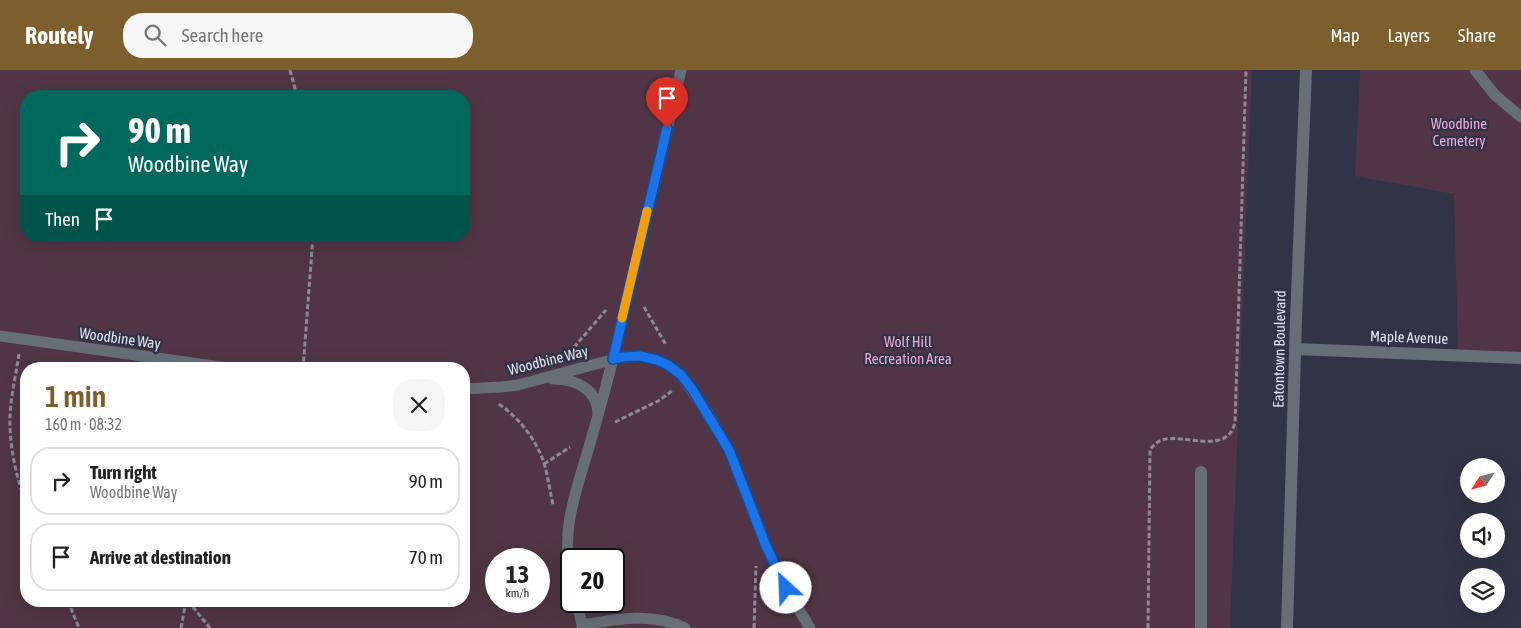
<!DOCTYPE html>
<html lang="en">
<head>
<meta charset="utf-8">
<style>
  body { margin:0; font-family:"Asap Condensed",sans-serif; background:#f6f6f6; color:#222; height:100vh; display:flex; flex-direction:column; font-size:19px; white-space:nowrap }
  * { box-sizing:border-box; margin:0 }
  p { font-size:16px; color:#767676 }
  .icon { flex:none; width:28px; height:28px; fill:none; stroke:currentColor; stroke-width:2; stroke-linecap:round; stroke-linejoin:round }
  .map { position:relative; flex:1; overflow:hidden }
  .side { position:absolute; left:20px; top:292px; width:450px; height:245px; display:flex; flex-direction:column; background:#fff; border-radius:20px; box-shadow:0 5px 20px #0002 }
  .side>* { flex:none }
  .hud { position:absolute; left:20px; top:20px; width:450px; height:152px; border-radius:20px; box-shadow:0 5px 20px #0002; background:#00695c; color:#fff; overflow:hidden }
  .needle { width:32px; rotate:234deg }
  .buttons { position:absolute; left:1460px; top:388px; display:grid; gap:10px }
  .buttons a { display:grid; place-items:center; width:45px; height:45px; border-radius:50%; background:#fff; box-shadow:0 5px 20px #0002; font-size:25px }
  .speed { position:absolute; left:485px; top:478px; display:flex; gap:10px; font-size:25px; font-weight:700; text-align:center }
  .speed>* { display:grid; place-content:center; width:65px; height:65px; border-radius:50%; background:#fff; box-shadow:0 5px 20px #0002; line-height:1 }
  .speed small { font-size:12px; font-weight:400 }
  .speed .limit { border:2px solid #111; border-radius:8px; background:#fff; color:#111 }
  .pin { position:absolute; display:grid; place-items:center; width:42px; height:42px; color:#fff; margin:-51px -21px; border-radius:50% 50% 50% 0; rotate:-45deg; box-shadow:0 0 5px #0007 }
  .pin .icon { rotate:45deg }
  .me { position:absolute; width:55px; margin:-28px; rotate:335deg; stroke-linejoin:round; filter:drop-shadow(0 0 4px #0008) }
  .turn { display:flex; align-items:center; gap:18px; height:105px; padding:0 25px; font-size:22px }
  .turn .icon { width:65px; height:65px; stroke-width:2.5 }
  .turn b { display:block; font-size:35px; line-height:42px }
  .then { display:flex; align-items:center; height:48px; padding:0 25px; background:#0003; gap:10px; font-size:19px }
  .round { display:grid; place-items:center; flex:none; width:52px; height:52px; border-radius:20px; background:#f6f6f6 }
  .summary { display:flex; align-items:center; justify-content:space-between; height:85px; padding:0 25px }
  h1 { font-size:30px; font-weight:600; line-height:38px; color:#7c5f2c }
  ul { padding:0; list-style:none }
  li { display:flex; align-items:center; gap:15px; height:68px; margin:0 10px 8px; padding:0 15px; border:2px solid #e0e0e0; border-radius:20px }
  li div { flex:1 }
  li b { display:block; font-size:19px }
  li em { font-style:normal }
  header { display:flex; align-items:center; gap:30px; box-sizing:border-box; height:70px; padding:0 25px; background:#7c5f2c; color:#fff }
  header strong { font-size:24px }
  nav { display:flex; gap:28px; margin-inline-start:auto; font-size:18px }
  .search { width:350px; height:45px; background:#f6f6f6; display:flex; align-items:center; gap:12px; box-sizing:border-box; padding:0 18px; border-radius:20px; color:#767676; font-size:19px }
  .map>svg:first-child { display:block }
  .green { fill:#513546; fill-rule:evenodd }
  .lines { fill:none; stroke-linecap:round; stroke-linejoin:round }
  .path { stroke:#898b9b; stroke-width:3; stroke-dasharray:5 2.5; stroke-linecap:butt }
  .service { stroke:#676f76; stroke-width:11 }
  .minor { stroke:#676f76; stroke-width:12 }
  .tertiary { stroke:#676f76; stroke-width:12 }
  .route-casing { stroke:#114b97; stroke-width:12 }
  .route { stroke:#1a73e8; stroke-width:9 }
  .slow { stroke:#f59e0b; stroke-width:9 }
  .labels { text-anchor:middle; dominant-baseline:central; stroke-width:5; stroke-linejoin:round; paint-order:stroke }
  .park-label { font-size:15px; fill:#eea9d4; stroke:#313347 }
  .street-label { font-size:15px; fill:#e1e3f0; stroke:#313347 }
</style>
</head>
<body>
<header>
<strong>Routely</strong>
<div class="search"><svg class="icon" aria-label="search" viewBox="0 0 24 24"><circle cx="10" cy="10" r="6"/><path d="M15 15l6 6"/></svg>Search here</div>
<nav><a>Map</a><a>Layers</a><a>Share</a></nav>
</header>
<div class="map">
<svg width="1521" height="558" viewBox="0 0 1521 558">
  <rect width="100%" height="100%" fill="#313347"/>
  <g class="green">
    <path d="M0,0H1252L1230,558H0ZM26,26H464V166H26ZM26,299H464V531H26ZM496,489H539V531H496ZM571,489H614V531H571Z"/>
    <polygon points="1360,0 1521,0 1521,292 1458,283 1454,124 1355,106"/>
  </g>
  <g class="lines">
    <g class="path">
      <polyline points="290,0 297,26"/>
      <polyline points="644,237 666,275"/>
      <polyline points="569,283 606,240"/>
      <path d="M19,284C16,304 11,325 10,346C9,374 16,407 26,433"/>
      <polyline points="303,299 313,166"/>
      <path d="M499,334C519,348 536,369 544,393C548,407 550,421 553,435"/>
      <polyline points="615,352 660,330 673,320"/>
      <polyline points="544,394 570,377"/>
      <polyline points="68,531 79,558"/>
      <polyline points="188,531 210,558"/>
      <polyline points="181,558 186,531"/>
      <polyline points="754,558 756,496"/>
      <path d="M1148,558L1150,379C1154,375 1157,372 1162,370C1184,363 1228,386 1235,352L1246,0"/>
    </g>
    <g class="service">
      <polyline points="1475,0 1495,25 1521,47"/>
      <polyline points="0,266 235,299"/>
      <path d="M553,309C575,309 598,319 598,344"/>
      <polyline points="464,319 501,317 518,315 622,287 641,286 657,290 668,295 681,305 708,344 729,380 766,476 786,518 810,558"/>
      <path d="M571,510C560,456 577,420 591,370C599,343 606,316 613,289C636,193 658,96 681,0"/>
      <polyline points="576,531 583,558"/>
      <path d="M582,555C616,549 652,542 685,558"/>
    </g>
    <g class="minor">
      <polyline points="1296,279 1521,288"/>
      <polyline points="1201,402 1201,558"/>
    </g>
    <polyline class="tertiary" points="1287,558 1296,249 1306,0"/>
  </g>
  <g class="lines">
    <g class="route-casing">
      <polyline id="route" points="667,58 613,289 622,287 640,286 657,290 668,295 681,305 692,319 729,380 766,476 786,518"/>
    </g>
    <use href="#route" class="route"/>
    <polyline class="slow" points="622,248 647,141"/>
  </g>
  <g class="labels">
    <g class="park-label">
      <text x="1459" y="53">Woodbine<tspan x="1459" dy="17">Cemetery</tspan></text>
      <text x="908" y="271">Wolf Hill<tspan x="908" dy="17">Recreation Area</tspan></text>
    </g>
    <g class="street-label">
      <text transform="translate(1409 267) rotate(2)">Maple Avenue</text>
      <text transform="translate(120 268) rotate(8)">Woodbine Way</text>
      <text transform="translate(1279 279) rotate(-89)">Eatontown Boulevard</text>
      <text transform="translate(548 290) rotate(-14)">Woodbine Way</text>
    </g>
  </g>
</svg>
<div class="buttons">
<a><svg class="needle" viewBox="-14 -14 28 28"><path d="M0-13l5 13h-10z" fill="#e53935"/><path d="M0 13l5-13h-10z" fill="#767676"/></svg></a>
<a><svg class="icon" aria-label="sound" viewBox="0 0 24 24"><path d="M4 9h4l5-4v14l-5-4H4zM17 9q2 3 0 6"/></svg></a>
<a><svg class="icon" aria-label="layers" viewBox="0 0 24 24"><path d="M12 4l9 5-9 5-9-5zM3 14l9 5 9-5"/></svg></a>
</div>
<div class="speed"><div>13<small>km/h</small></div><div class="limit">20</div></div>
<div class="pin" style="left:667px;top:58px;background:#d93025"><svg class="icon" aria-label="arrive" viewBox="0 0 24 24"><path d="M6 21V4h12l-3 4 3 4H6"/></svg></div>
<svg class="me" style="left:786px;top:518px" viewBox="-20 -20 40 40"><circle r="19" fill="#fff"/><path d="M0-13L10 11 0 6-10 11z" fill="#1a73e8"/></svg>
<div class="hud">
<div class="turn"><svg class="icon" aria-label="right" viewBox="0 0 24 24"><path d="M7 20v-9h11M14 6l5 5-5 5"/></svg><div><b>90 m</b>Woodbine Way</div></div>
<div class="then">Then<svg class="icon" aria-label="arrive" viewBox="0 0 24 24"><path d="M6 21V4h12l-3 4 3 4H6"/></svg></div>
</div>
<section class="side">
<div class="summary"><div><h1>1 min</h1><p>160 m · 08:32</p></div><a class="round"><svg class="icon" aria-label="close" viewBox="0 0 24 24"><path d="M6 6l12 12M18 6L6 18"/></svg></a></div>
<ul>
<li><svg class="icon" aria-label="right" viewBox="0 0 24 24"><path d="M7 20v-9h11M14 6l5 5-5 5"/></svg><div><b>Turn right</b><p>Woodbine Way</p></div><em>90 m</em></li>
<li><svg class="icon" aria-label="arrive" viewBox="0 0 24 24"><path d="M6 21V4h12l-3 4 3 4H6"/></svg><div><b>Arrive at destination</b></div><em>70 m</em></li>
</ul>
</section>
</div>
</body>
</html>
